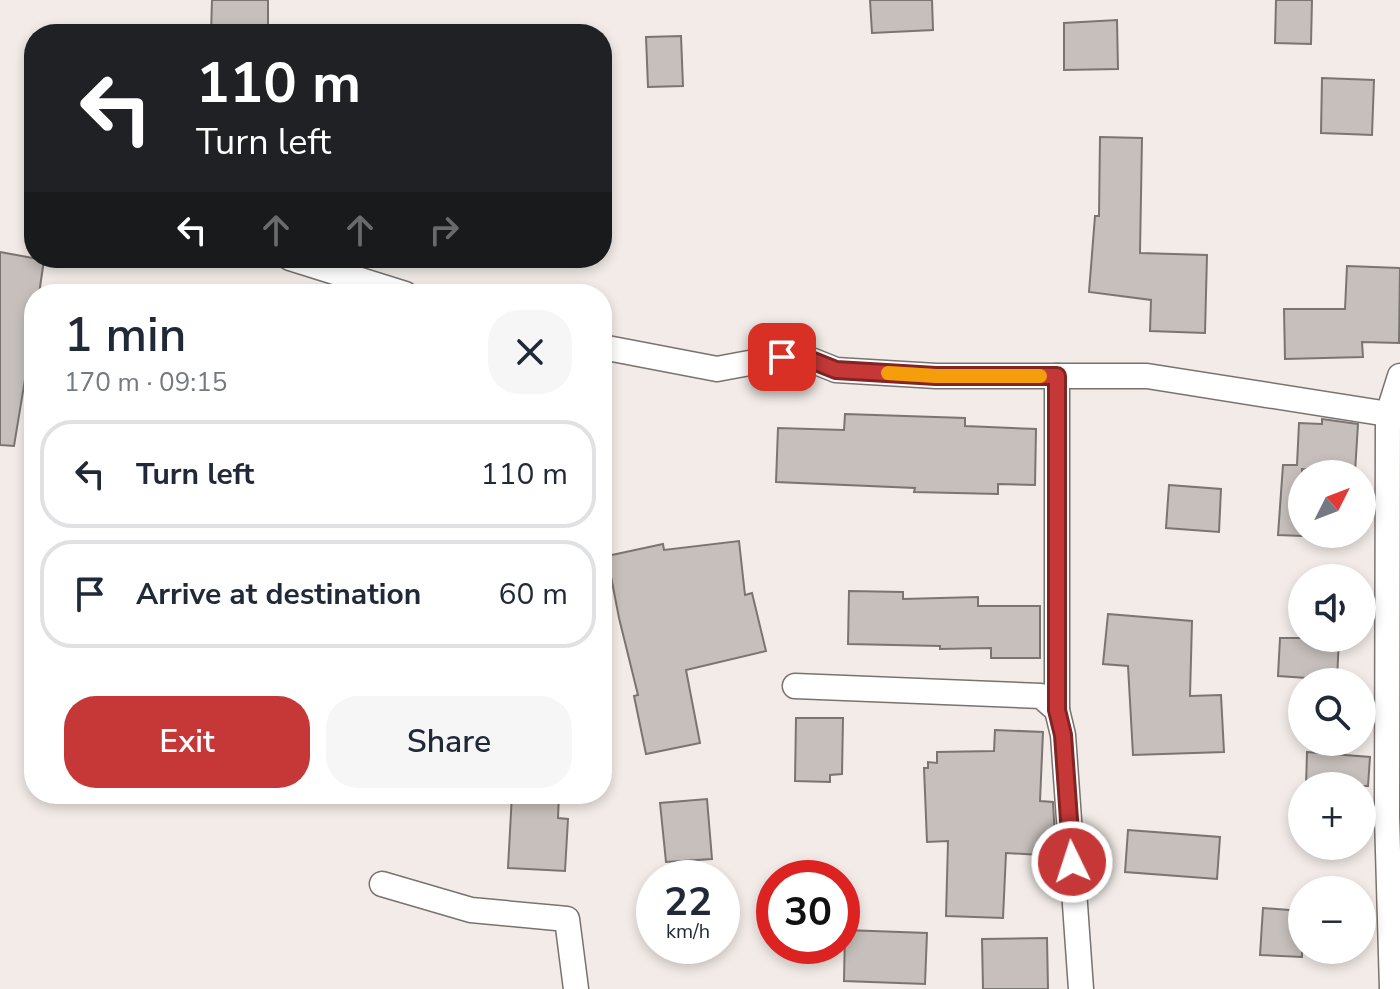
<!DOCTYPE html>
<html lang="en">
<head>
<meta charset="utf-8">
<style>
  body { margin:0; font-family:"Nunito Sans",sans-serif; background:#f6f6f7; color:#1f2937; height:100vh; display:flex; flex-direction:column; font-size:30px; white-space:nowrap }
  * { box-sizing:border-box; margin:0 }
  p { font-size:26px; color:#747a83 }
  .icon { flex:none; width:44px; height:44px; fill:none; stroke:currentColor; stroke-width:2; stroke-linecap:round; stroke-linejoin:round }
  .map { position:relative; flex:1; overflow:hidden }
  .drawer { position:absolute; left:24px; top:284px; width:588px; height:520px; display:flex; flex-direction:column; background:#fff; border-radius:32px; box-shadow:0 4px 12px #0003 }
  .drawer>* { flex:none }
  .top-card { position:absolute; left:24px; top:24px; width:588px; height:244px; border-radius:32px; box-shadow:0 4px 12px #0003; background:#202124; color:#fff; overflow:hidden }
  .needle { width:52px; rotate:48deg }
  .buttons { position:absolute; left:1288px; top:460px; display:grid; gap:16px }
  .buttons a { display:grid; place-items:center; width:88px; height:88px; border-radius:50%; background:#fff; box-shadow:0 4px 12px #0003; font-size:40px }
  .speed { position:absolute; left:636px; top:860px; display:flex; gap:16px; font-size:40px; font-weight:700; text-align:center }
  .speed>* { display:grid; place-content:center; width:104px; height:104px; border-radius:50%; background:#fff; box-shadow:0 4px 12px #0003; line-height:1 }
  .speed small { font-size:20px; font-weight:400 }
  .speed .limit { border:12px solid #d22; background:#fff; color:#111 }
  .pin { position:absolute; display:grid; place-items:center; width:68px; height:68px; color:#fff; margin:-34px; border-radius:16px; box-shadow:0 4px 12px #0006 }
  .me { position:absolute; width:88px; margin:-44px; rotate:356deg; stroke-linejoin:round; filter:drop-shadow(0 0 6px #0008) }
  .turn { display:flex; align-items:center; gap:28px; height:168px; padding:0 40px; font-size:36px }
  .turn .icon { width:104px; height:104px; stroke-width:2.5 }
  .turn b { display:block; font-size:56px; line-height:68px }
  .lanes { display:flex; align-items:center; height:76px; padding:0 40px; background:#0003; justify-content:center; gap:40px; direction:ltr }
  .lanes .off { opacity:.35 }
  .round { display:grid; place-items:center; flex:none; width:84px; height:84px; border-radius:32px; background:#f6f6f7 }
  .overview { display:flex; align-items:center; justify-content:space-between; height:136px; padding:0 40px }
  h1 { font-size:48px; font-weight:600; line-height:60px }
  .action { display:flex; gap:16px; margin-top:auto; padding:16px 40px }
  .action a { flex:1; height:92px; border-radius:32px; background:#c63737; color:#fff; font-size:32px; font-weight:600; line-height:92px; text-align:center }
  .action a+a { background:#f6f6f7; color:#1f2937 }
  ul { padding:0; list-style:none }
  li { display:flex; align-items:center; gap:24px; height:108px; margin:0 16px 12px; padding:0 24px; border:4px solid #e0e1e3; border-radius:32px }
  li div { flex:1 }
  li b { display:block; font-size:30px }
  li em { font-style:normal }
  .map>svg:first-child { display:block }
  .building { fill:#c6bfbb; stroke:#7b7571; stroke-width:2 }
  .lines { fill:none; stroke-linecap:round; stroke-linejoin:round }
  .street-casing { stroke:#79736f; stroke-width:27 }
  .street { stroke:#fff; stroke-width:24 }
  .route-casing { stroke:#812424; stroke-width:20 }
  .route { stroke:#c63737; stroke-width:14 }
  .slow { stroke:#f59e0b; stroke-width:14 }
</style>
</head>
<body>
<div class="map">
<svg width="1400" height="989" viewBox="0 0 1400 989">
  <rect width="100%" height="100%" fill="#f2ebe7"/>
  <g class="building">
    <polygon points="212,0 268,0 268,34 211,34"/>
    <polygon points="870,0 932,0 933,30 872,33"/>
    <polygon points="1276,0 1312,0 1311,44 1275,43"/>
    <polygon points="1117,20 1118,69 1064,70 1064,23"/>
    <polygon points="681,36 683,86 648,87 646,37"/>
    <polygon points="1322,78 1374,80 1372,135 1321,133"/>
    <polygon points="1100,137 1142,138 1140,253 1207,255 1205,333 1150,331 1151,300 1089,292 1095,216 1099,216"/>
    <polygon points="0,252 44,260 39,294 34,294 34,325 14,446 0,445"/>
    <polygon points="1347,266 1400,268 1399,343 1362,342 1363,357 1285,359 1284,309 1345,309"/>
    <polygon points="845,414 965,418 965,426 1036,429 1035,485 998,484 998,494 914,492 915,488 776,482 778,428 844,430"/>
    <polygon points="1322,419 1358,424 1355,472 1302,469 1302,536 1278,535 1283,465 1297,465 1299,423 1322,424"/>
    <polygon points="1169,485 1221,489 1219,532 1166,528"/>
    <polygon points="739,541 745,595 752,593 766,651 686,670 700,743 646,754 634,696 638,695 619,618 607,556 663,544 664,550"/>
    <polygon points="849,591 903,592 903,599 978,597 978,606 1040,606 1040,658 991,658 991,648 940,649 940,646 848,644"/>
    <polygon points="1108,614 1192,621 1190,696 1221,695 1224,752 1133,755 1128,666 1103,664"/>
    <polygon points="1280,638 1339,638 1337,680 1278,676"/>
    <polygon points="796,718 843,718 842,774 830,775 830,782 795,781"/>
    <polygon points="995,730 1043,732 1040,801 1053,802 1056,856 1006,853 1003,918 946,916 948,841 927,842 924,768 928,768 928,762 937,763 937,752 994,751"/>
    <polygon points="1307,752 1370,757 1368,786 1306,786"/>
    <polygon points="512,794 559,794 558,818 568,819 565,871 508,868"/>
    <polygon points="707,799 712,859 666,862 660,803"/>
    <polygon points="1128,830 1220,837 1217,879 1125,872"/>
    <polygon points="1263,908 1302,911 1302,957 1260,955"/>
    <polygon points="845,930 927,933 925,984 844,981"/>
    <polygon points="1047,938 1048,989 983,989 982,939"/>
  </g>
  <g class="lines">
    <g class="street-casing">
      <g id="street">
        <polyline points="290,258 405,294"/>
        <polyline points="602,347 717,369 782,357 806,358 836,370 936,376 1147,376 1400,416"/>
        <polyline points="795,686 1041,696 1057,710 1063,735 1081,989"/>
        <polyline points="1057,710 1057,376"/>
        <polyline points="382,884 471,910 567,919 576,989"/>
        <polyline points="1392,989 1387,817 1388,414 1400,376"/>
      </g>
    </g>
    <use href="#street" class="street"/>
  </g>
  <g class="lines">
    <g class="route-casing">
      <polyline id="route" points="782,357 806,358 836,370 936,376 1057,376 1057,710 1063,735 1072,862"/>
    </g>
    <use href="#route" class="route"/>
    <polyline class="slow" points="888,373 936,376 1040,376"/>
  </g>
</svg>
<div class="buttons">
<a><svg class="needle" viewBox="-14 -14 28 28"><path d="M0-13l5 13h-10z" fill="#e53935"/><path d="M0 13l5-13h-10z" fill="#747a83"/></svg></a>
<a><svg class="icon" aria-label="sound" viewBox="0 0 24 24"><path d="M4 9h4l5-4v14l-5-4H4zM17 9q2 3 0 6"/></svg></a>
<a><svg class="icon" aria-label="search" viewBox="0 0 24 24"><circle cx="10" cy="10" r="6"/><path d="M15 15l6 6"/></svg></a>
<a>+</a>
<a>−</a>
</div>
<div class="speed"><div>22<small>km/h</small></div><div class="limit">30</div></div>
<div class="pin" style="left:782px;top:357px;background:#d93025"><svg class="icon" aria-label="arrive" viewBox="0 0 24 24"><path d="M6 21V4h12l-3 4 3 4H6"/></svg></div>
<svg class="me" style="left:1072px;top:862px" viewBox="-20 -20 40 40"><circle r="17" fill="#c63737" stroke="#fff" stroke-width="3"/><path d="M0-11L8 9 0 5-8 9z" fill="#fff"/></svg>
<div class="top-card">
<div class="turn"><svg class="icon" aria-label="left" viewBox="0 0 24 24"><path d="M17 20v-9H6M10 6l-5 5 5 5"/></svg><div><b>110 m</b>Turn left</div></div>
<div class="lanes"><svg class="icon" aria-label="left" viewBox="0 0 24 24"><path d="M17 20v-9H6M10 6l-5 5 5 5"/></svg><svg class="icon off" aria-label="ahead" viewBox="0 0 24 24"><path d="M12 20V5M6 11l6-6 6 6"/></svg><svg class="icon off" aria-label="ahead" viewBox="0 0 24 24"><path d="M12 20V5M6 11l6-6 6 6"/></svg><svg class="icon off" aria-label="right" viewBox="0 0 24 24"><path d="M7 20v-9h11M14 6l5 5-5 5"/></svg></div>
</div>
<section class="drawer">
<div class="overview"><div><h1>1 min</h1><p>170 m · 09:15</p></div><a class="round"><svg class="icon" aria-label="close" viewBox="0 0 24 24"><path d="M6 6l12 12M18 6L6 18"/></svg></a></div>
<ul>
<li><svg class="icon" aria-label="left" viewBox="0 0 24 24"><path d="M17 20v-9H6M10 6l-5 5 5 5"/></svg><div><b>Turn left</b></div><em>110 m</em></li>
<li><svg class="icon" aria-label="arrive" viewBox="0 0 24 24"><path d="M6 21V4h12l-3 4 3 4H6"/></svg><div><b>Arrive at destination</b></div><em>60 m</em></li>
</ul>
<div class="action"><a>Exit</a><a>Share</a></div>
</section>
</div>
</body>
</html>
